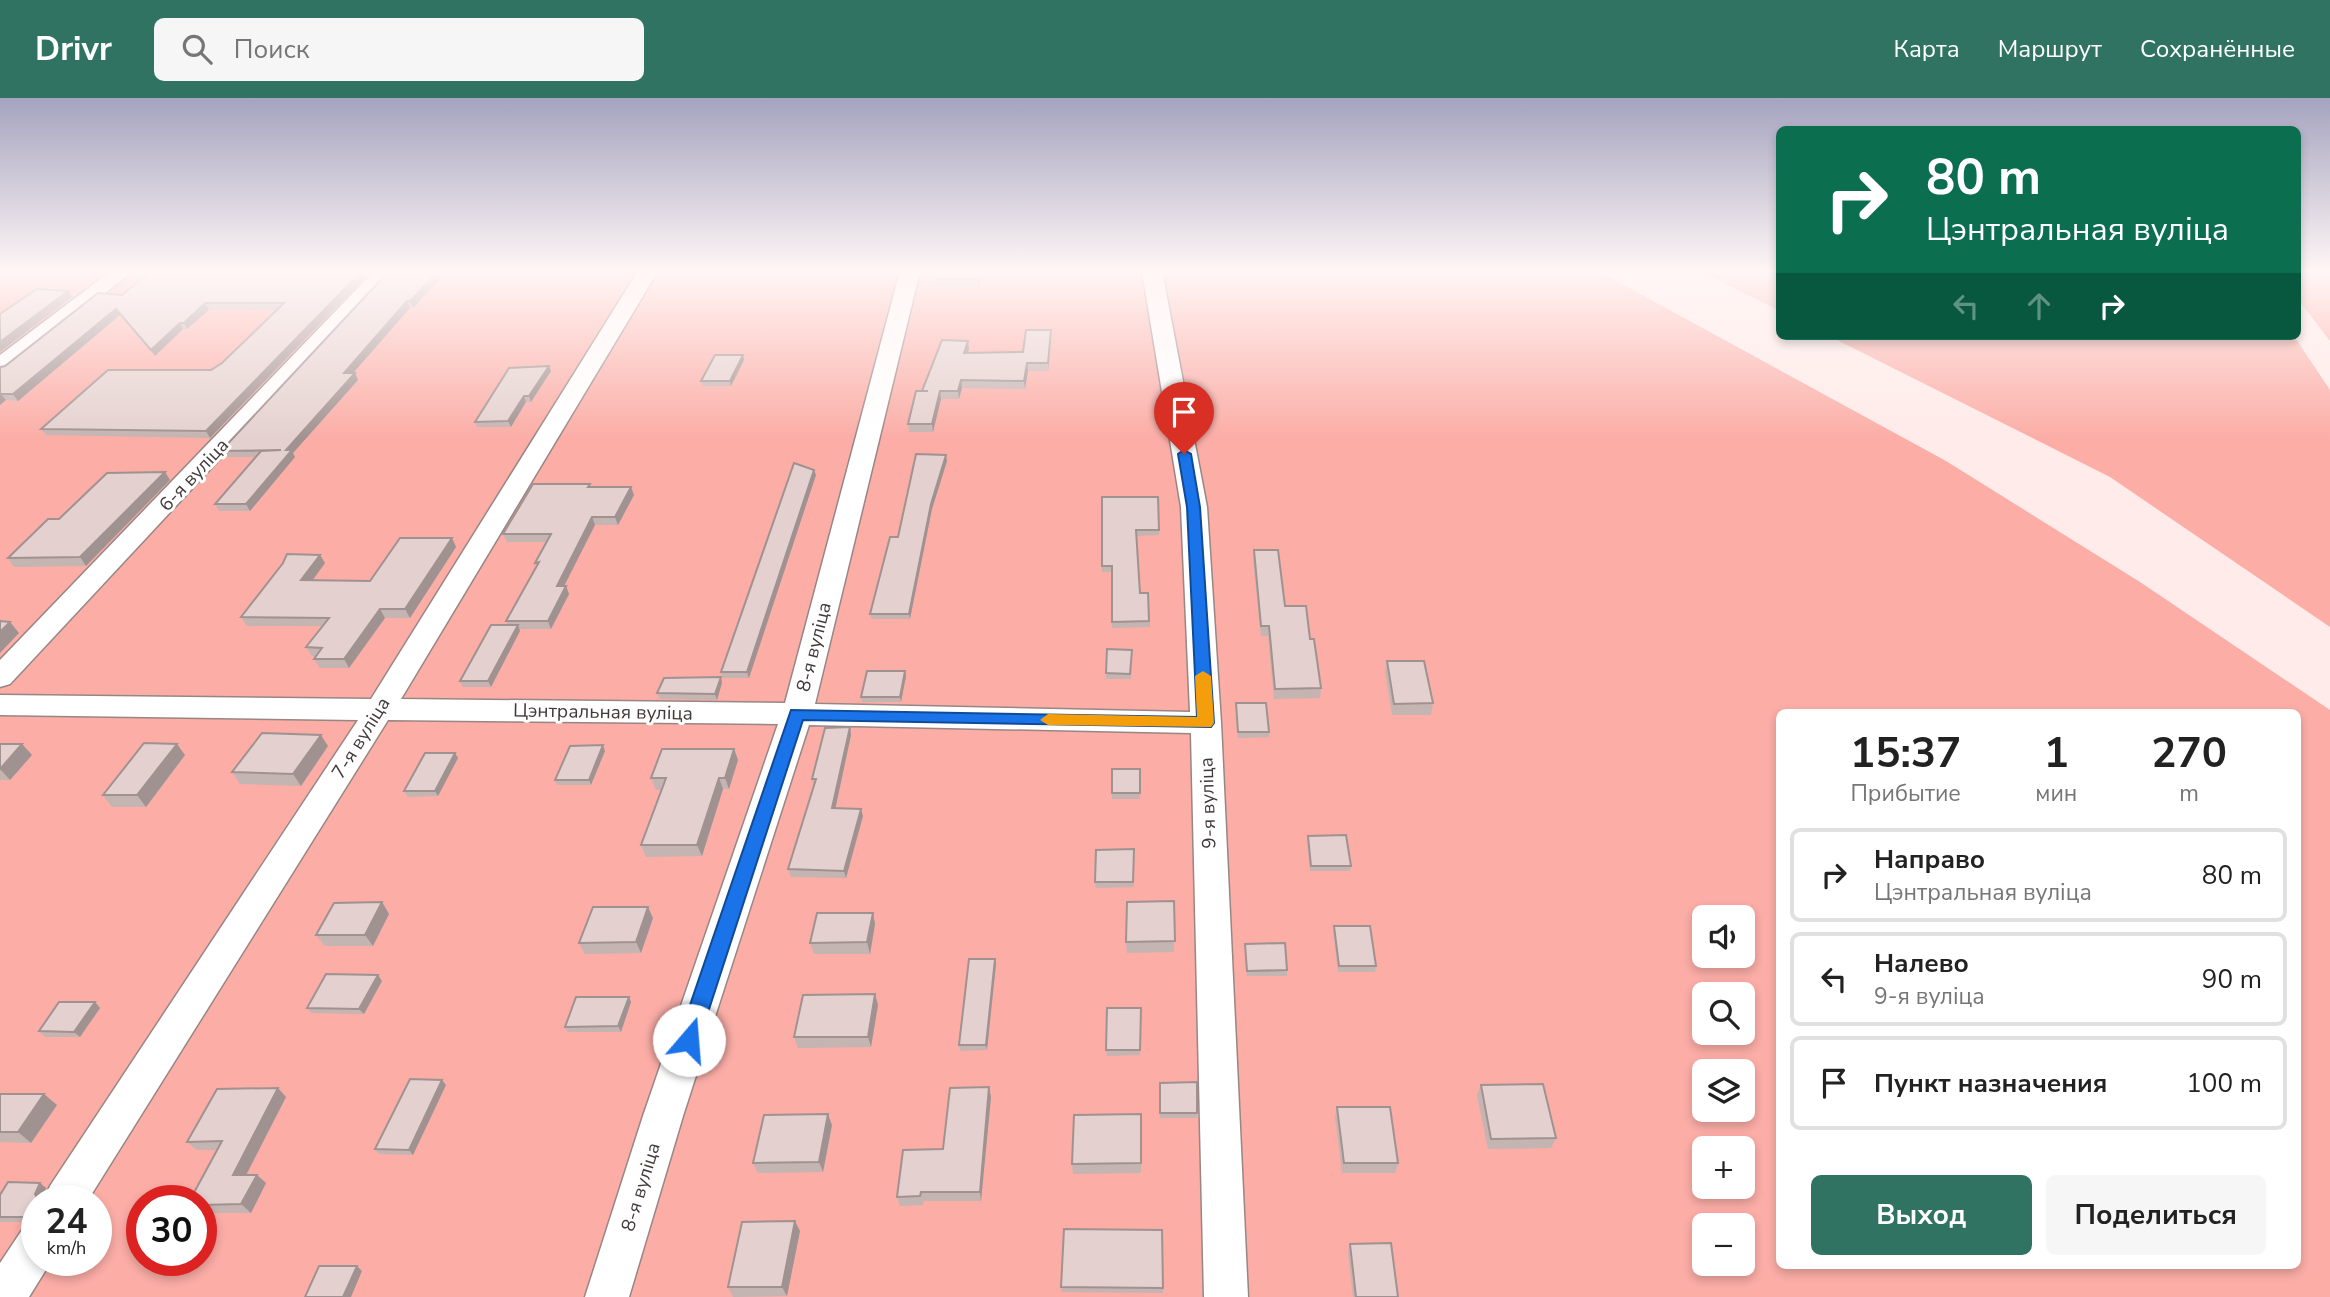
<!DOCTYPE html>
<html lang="ru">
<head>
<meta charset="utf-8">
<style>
  body { margin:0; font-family:"Nunito Sans",sans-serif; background:#f6f6f6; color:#222; height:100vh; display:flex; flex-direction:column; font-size:26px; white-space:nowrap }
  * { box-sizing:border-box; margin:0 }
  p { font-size:23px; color:#767676 }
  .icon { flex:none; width:38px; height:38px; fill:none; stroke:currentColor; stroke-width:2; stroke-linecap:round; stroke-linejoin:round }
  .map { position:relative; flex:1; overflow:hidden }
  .side { position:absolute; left:1776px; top:611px; width:525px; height:560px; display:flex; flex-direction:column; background:#fff; border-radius:10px; box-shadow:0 4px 10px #0003 }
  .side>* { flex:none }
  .banner { position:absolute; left:1776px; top:28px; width:525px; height:214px; border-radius:10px; box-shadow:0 4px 10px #0003; background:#0b6e4f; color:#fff; overflow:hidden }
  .tools { position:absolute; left:1692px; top:807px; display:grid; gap:14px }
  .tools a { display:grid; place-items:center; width:63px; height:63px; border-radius:10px; background:#fff; box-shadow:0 4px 10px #0003; font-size:35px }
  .speed { position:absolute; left:21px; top:1087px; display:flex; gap:14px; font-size:35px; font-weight:700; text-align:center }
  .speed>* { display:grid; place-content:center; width:91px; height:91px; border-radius:50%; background:#fff; box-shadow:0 4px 10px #0003; line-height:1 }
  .speed small { font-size:18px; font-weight:400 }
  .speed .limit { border:10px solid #d22; background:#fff; color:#111 }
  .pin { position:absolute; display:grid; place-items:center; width:60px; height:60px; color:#fff; margin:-72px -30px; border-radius:50% 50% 50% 0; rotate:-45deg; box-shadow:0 0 7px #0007 }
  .pin .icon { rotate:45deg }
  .me { position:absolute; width:77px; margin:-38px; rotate:18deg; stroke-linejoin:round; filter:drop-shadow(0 0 5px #0008) }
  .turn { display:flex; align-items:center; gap:24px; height:147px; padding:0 35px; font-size:32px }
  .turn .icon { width:91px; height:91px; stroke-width:2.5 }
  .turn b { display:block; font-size:49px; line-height:60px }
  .lanes { display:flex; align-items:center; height:66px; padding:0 35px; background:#0003; justify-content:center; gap:35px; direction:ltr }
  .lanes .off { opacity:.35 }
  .eta { display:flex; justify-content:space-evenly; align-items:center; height:119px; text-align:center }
  .eta b { font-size:42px; font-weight:700; line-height:49px }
  .primary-button { display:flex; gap:14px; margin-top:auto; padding:14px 35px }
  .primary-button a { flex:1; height:80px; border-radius:10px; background:#317363; color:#fff; font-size:28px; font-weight:700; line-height:80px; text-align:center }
  .primary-button a+a { background:#f6f6f6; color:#222 }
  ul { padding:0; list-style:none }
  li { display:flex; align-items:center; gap:21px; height:94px; margin:0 14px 10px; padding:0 21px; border:4px solid #e0e0e0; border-radius:10px }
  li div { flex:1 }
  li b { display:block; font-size:26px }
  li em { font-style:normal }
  header { display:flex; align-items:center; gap:42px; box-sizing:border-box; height:98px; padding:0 35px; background:#317363; color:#fff }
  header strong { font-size:33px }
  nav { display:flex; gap:38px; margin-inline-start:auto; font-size:24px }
  .search { width:490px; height:63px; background:#f6f6f6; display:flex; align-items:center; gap:18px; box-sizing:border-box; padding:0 24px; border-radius:10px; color:#767676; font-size:26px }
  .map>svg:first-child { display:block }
  .green { fill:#fbada6; fill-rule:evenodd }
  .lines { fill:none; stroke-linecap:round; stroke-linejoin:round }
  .street-casing { stroke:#988684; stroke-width:3 }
  .street { fill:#fff; fill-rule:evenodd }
  .wall { fill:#c4b4b2 }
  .shaded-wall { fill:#a09291 }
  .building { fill:#e4d1cf; stroke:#a09291; stroke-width:2 }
  .route { fill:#1a73e8; stroke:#114b97; stroke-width:2 }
  .slow { fill:#f59e0b }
  .labels { text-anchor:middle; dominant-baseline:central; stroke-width:6; stroke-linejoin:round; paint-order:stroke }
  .street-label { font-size:19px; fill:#423a3a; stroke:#fefefe }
</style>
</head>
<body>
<header>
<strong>Drivr</strong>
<div class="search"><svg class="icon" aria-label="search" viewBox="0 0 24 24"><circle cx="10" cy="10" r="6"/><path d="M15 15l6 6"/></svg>Поиск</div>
<nav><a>Карта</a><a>Маршрут</a><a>Сохранённые</a></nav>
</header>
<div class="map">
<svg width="2330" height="1199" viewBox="0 0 2330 1199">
  <rect width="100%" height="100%" fill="#ffebe9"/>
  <g class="green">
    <path d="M0,173H1598L1946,363L2140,484L2330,612V1199H0ZM1780,614H2298V1167H1780ZM1704,819H1743V858H1704ZM1704,896H1743V934H1704ZM1704,973H1743V1012H1704ZM1704,1050H1743V1088H1704ZM37,1102H96V1162H37ZM142,1102H201V1162H142ZM1704,1127H1743V1166H1704Z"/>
    <polygon points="1699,173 1780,173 1780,213"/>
    <polygon points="2298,173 2330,173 2330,243 2298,201"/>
    <polygon points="1829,238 2294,238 2330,292 2330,529 2110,379"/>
  </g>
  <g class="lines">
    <g class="street-casing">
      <g id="street">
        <polygon points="111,173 133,173 8,273 0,275 0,257"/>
        <polygon points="374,173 395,173 10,586 0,589 0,562"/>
        <polygon points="638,173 658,173 401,601 785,605 900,173 920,173 815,606 1190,614 1181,409 1142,173 1162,173 1207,409 1221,625 1248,1199 1204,1199 1191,635 809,627 683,1018 629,1199 585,1199 643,1018 778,626 388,622 88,1102 44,1102 50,1088 358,622 0,617 0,597 371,601"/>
        <polygon points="37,1126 37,1162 52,1162 29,1199 0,1199 0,1165 22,1132"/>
      </g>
    </g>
    <use href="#street" class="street"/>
  </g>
  <g class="wall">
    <polygon points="371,173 210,340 46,337 41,331 211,272 222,265 277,212 209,212 187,231 183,231 155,258 120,217 18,303 6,302 0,307 0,269 5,268 122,197"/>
    <polygon points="389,173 447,173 413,210 410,210 353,275 355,275 358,282 293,355 295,359 250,413 219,413 215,406 256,359 225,359 221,353"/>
    <polygon points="889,173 886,180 858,181 857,176"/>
    <polygon points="920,173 982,173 979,190 937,191 936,180 921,180"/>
    <polygon points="1051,240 1048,273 1028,273 1025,291 962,290 959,301 941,301 933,334 909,334 908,326 922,293 969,251 968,255 1023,254"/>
    <polygon points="743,257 744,262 731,288 703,288 701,283"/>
    <polygon points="549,268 551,273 531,304 526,304 511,329 477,329 475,324"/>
    <polygon points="947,363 932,411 910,521 872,521 870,516 898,439"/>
    <polygon points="165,374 170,382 86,468 14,469 8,460 59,421"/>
    <polygon points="816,377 749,580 723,580 721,574"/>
    <polygon points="590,386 591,389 631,389 634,397 618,427 595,427 564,488 566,488 569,496 551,531 520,531 520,533 491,589 463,589 460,583 508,527 506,523 536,468 535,465 547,444 507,444 503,436"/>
    <polygon points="1102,399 1158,399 1159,437 1136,438 1140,495 1148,495 1150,529 1112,530 1112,474 1102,474"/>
    <polygon points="452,440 456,449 410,520 385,520 349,570 320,570 314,561 316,558 312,558 306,549 322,528 247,528 241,519 320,457 325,465 313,482 370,483"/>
    <polygon points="1254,452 1285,508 1310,541 1321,590 1320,600 1274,601 1268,538 1261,538 1253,462"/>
    <polygon points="1132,557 1131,581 1106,581 1106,575"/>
    <polygon points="1387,563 1433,605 1431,617 1392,617 1385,574"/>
    <polygon points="905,573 906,578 901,604 862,604 861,599"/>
    <polygon points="722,585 717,602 660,601 657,595"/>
    <polygon points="1236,605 1269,634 1269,639 1238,640"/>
    <polygon points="850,629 851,637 835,710 863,718 846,780 791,779 788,771 814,688 812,681"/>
    <polygon points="0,646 22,646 32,657 10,682 0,682"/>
    <polygon points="328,648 301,688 240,686 232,674"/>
    <polygon points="734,651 738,662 729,691 723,691 702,758 646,759 641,747 662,692 656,692 651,680"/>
    <polygon points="605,653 591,687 557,687 555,682"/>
    <polygon points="455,655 458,660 438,698 408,699 404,693"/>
    <polygon points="185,657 146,709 112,709 103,697"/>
    <rect x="1112" y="671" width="28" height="30"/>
    <polygon points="1308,738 1351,768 1350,773 1310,773 1307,743"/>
    <polygon points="1134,751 1134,789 1096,790 1095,784"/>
    <polygon points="1174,803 1174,854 1127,855 1126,844"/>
    <polygon points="382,804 389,816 373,848 325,848 316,837"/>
    <polygon points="873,815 875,826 870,856 814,856 810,845"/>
    <polygon points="653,820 641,855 585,856 579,845"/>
    <polygon points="1334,828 1376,868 1375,874 1338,874 1333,833"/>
    <polygon points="1245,846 1287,872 1287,878 1247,878"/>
    <polygon points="995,861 996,866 987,952 960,953 959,947"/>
    <polygon points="382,883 364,916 312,915 307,910"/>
    <polygon points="95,904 100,910 80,939 45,939 39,933"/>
    <polygon points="631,904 621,934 568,934 565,929"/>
    <polygon points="878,907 871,949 798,950 794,939"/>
    <polygon points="1141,910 1140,957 1107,958 1106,952"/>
    <polygon points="1197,984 1197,1020 1160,1020 1160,985"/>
    <polygon points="446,987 413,1057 379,1056 375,1051"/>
    <polygon points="1481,987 1556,1040 1551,1050 1488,1051 1477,997"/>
    <polygon points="0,996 57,1007 31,1045 0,1044"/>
    <polygon points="286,999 246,1077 257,1077 266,1085 251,1115 201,1115 201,1102 218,1052 197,1052 187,1044"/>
    <polygon points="991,999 981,1103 924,1103 923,1107 900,1108 897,1099 943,1051"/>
    <polygon points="1337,1009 1398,1065 1395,1075 1342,1075 1335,1019"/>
    <polygon points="1141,1016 1141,1075 1073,1076 1072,1066"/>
    <polygon points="832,1027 823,1074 758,1075 753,1065"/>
    <polygon points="40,1085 46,1090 42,1101 43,1102 37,1102 32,1124 0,1124 0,1097"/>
    <polygon points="1162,1132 1163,1195 1062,1194 1061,1189"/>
    <polygon points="800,1133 787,1198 733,1199 728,1189"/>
    <polygon points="1350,1146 1398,1199 1353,1199 1348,1155"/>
  </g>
  <g class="shaded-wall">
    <polygon points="362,173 371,173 210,340 206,333"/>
    <polygon points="439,173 447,173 413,210 410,203"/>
    <polygon points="979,173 982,173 979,190 978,181"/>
    <polygon points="68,193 72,199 0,254 0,244"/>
    <polygon points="407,203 410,210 347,282 344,275"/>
    <polygon points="205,205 209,212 187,231 184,225"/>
    <polygon points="116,211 120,217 18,303 13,296"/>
    <polygon points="180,225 183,231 155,258 151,252"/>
    <polygon points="1051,232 1051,240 1048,273 1048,265"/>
    <polygon points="968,243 969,251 965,263 964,255"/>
    <polygon points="743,257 744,262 731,288 730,283"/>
    <polygon points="1027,265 1028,273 1025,291 1024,283"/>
    <polygon points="549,268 551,273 531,304 529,298"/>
    <polygon points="355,275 358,282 293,355 295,359 250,413 246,406 286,352"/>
    <polygon points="961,282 962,290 959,301 958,293"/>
    <polygon points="940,293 941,301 933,334 932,326"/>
    <polygon points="0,296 1,296 6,302 0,307"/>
    <polygon points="524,298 526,304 511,329 508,323"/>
    <polygon points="946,357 947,363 932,411 910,521 909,516 931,406"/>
    <polygon points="814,372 816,377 749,580 747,574"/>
    <polygon points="165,374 170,382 86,468 80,459"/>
    <polygon points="631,389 634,397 618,427 615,419"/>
    <polygon points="592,419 595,427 560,496 557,488"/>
    <polygon points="452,440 456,449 410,520 405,511"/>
    <polygon points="320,457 325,465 306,491 301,482"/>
    <polygon points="566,488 569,496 551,531 548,523"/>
    <polygon points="380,511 385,520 349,570 344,561"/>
    <polygon points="10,524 19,535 0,555 0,534"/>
    <polygon points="518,527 520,533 491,589 488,583"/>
    <polygon points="905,573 906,578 901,604 900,599"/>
    <polygon points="721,579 722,585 717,602 715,596"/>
    <polygon points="850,629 851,637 834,717 832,710"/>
    <polygon points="321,637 328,648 301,688 293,676"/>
    <polygon points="22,646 32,657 10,682 0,671"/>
    <polygon points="177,646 185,657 146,709 137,697"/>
    <polygon points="603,647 605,653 591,687 589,682"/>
    <polygon points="734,651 738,662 729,691 725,680"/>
    <polygon points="455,655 458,660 438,698 435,693"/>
    <polygon points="719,680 723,691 702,758 697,747"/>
    <polygon points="861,711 863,718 846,780 844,773"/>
    <polygon points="382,804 389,816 373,848 365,837"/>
    <polygon points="648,809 653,820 641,855 636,844"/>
    <polygon points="873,815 875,826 870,856 867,844"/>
    <polygon points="995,861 996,866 987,952 986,947"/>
    <polygon points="378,877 382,883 364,916 359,911"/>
    <polygon points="875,896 878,907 871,949 868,939"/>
    <polygon points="629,899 631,904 621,934 618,928"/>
    <polygon points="95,904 100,910 80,939 74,934"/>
    <polygon points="442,982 446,987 413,1057 409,1052"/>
    <polygon points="989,989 991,999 981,1103 980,1094"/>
    <polygon points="278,990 286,999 242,1085 233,1077"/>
    <polygon points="44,996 57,1007 31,1045 18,1034"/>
    <polygon points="828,1016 832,1027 823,1074 819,1064"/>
    <polygon points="257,1077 266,1085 251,1115 241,1106"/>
    <polygon points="40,1085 46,1090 42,1101 43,1102 37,1102 37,1116 32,1124 25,1119"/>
    <polygon points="795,1123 800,1133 787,1198 782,1189"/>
    <polygon points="357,1168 362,1173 351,1199 343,1199"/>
  </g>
  <g class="building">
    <polygon points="151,173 362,173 206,333 41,331 108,272 211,272 222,265 284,205 205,205 184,225 180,225 151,252 116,211 13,296 0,296 0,269 5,268 98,195 122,197"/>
    <polygon points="389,173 439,173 410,203 407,203 344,275 355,275 286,352 292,352 246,406 215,406 261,353 281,352 221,353"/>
    <polygon points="858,173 886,173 885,176 857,176"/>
    <polygon points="937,173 979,173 978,181 936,181"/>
    <polygon points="37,191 68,193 0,244 0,216"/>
    <polygon points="1026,232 1051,232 1048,265 1027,265 1024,283 961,282 958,293 940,293 932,326 908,326 916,293 928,293 922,293 942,242 968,243 964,255 1023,254"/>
    <polygon points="715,257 743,257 730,283 701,283"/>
    <polygon points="549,268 529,298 524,298 508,323 475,324 509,270"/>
    <polygon points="916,356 946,357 931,406 909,516 870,516 890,439 898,439"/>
    <polygon points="794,365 814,372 747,574 721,574"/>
    <polygon points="165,374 80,459 8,460 48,421 59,421 107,375"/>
    <polygon points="533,386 590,386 588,389 631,389 615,419 592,419 557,488 566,488 548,523 506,523 539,464 535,465 551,436 503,436"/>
    <polygon points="1102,399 1158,399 1159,432 1136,432 1140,495 1148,495 1149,523 1112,524 1112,468 1102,468"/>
    <polygon points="400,440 452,440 405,511 380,511 344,561 314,561 322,550 306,549 329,520 241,519 283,465 287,456 320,457 301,482 370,483"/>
    <polygon points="1254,452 1278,452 1285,508 1306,508 1310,541 1314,541 1321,590 1275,591 1269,528 1261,528"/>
    <polygon points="0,523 10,524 0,534"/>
    <polygon points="491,527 518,527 488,583 460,583"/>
    <polygon points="1107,551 1132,552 1130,576 1106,575"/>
    <polygon points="1387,563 1424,563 1433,605 1394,606"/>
    <polygon points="867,573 905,573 900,599 861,599"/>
    <polygon points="721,579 715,596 657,595 664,580"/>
    <polygon points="1236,605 1266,605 1269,634 1238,634"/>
    <polygon points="850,629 832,710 861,711 844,773 788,771 816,681 812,681 825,630"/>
    <polygon points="262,635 321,637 293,676 232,674"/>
    <polygon points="144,645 177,646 137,697 103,697"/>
    <polygon points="0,646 22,646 0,671"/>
    <polygon points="603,647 589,682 555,682 570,648"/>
    <polygon points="662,651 734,651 725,680 719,680 697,747 641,747 666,680 651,680"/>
    <polygon points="425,655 455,655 435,693 404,693"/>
    <rect x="1112" y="671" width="28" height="24"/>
    <polygon points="1346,737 1351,768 1311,768 1308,738"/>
    <polygon points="1134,751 1133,784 1095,784 1096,752"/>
    <polygon points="1174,803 1175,843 1126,844 1127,804"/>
    <polygon points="382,804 365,837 316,837 334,805"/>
    <polygon points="593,809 648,809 636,844 579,845"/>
    <polygon points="817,815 873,815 867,844 810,845"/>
    <polygon points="1334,828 1370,828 1376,868 1339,868"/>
    <polygon points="1285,845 1287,872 1247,873 1245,846"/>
    <polygon points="969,861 995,861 986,947 959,947"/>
    <polygon points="326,876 378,877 359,911 307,910"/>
    <polygon points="875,896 868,939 794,939 803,897"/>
    <polygon points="576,899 629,899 618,928 565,929"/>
    <polygon points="59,904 95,904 74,934 39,933"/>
    <polygon points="1107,910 1141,910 1140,952 1106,952"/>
    <polygon points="410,981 442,982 409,1052 375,1051"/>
    <polygon points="1197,984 1197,1015 1160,1015 1160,985"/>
    <polygon points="1543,986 1556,1040 1491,1041 1481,987"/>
    <polygon points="989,989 980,1094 921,1094 920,1098 897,1099 903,1052 943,1051 950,990"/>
    <polygon points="278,990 233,1077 257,1077 241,1106 201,1107 201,1102 190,1102 222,1043 187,1044 217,991"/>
    <polygon points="0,996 44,996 18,1034 0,1034"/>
    <polygon points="1337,1009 1390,1009 1398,1065 1344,1065"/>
    <polygon points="828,1016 819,1064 753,1065 764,1017"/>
    <polygon points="1141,1016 1141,1065 1072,1066 1074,1017"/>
    <polygon points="8,1084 40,1085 35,1096 37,1100 25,1119 0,1119 0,1097"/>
    <polygon points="795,1123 782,1189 728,1189 742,1124"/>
    <polygon points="1064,1131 1162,1132 1163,1190 1061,1189"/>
    <polygon points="1391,1145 1398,1199 1356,1199 1350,1146"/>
    <polygon points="319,1168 357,1168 343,1199 305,1199"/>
  </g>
  <linearGradient id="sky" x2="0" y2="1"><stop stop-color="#a5a3bf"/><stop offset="0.51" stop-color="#fff6f5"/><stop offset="1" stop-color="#fff6f5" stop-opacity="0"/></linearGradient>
  <rect width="2330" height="341" fill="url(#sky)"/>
  <polygon class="route" points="1184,352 1191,356 1200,409 1214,625 1211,629 803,622 699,942 696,948 689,951 681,948 678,942 791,612 1197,619 1187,409 1178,356"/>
  <polygon class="slow" points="1203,573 1211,578 1214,625 1211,629 1048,627 1040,622 1048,616 1197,619 1195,578"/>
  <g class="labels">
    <g class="street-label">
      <text transform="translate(194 377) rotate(-47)">6-я вуліца</text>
      <text transform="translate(814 549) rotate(-76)">8-я вуліца</text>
      <text transform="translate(603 614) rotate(1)">Цэнтральная вуліца</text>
      <text transform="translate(361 640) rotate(-58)">7-я вуліца</text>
      <text transform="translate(1208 705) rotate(-92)">9-я вуліца</text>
      <text transform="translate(641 1089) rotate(-73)">8-я вуліца</text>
    </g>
  </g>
</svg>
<div class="tools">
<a><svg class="icon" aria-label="sound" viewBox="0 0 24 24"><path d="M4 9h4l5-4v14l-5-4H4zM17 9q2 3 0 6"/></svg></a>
<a><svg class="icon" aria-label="search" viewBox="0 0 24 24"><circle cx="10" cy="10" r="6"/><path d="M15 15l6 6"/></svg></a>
<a><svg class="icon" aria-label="layers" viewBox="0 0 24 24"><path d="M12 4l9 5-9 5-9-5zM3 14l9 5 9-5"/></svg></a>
<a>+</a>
<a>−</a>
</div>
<div class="speed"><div>24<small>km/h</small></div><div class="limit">30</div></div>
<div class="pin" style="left:1184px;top:356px;background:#d93025"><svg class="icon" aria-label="arrive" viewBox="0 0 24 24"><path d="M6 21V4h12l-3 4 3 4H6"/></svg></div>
<svg class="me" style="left:689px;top:942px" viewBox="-20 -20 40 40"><circle r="19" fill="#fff"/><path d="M0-13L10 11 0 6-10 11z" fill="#1a73e8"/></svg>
<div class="banner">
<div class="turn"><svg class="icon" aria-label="right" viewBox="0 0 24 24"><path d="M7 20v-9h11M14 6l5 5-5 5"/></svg><div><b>80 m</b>Цэнтральная вуліца</div></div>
<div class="lanes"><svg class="icon off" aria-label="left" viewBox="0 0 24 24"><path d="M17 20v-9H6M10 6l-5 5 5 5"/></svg><svg class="icon off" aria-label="ahead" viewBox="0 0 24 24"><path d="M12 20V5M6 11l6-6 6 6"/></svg><svg class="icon" aria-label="right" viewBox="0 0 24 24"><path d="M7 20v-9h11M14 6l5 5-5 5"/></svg></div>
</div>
<section class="side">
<div class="eta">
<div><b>15:37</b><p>Прибытие</p></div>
<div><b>1</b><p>мин</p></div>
<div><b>270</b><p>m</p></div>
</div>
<ul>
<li><svg class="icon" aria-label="right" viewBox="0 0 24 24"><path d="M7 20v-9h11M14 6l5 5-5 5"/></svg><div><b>Направо</b><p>Цэнтральная вуліца</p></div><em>80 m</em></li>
<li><svg class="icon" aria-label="left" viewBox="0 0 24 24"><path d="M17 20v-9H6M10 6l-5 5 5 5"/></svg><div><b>Налево</b><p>9-я вуліца</p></div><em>90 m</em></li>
<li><svg class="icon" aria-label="arrive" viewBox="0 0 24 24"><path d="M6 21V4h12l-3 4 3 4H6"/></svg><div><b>Пункт назначения</b></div><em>100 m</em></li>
</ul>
<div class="primary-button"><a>Выход</a><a>Поделиться</a></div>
</section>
</div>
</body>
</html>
